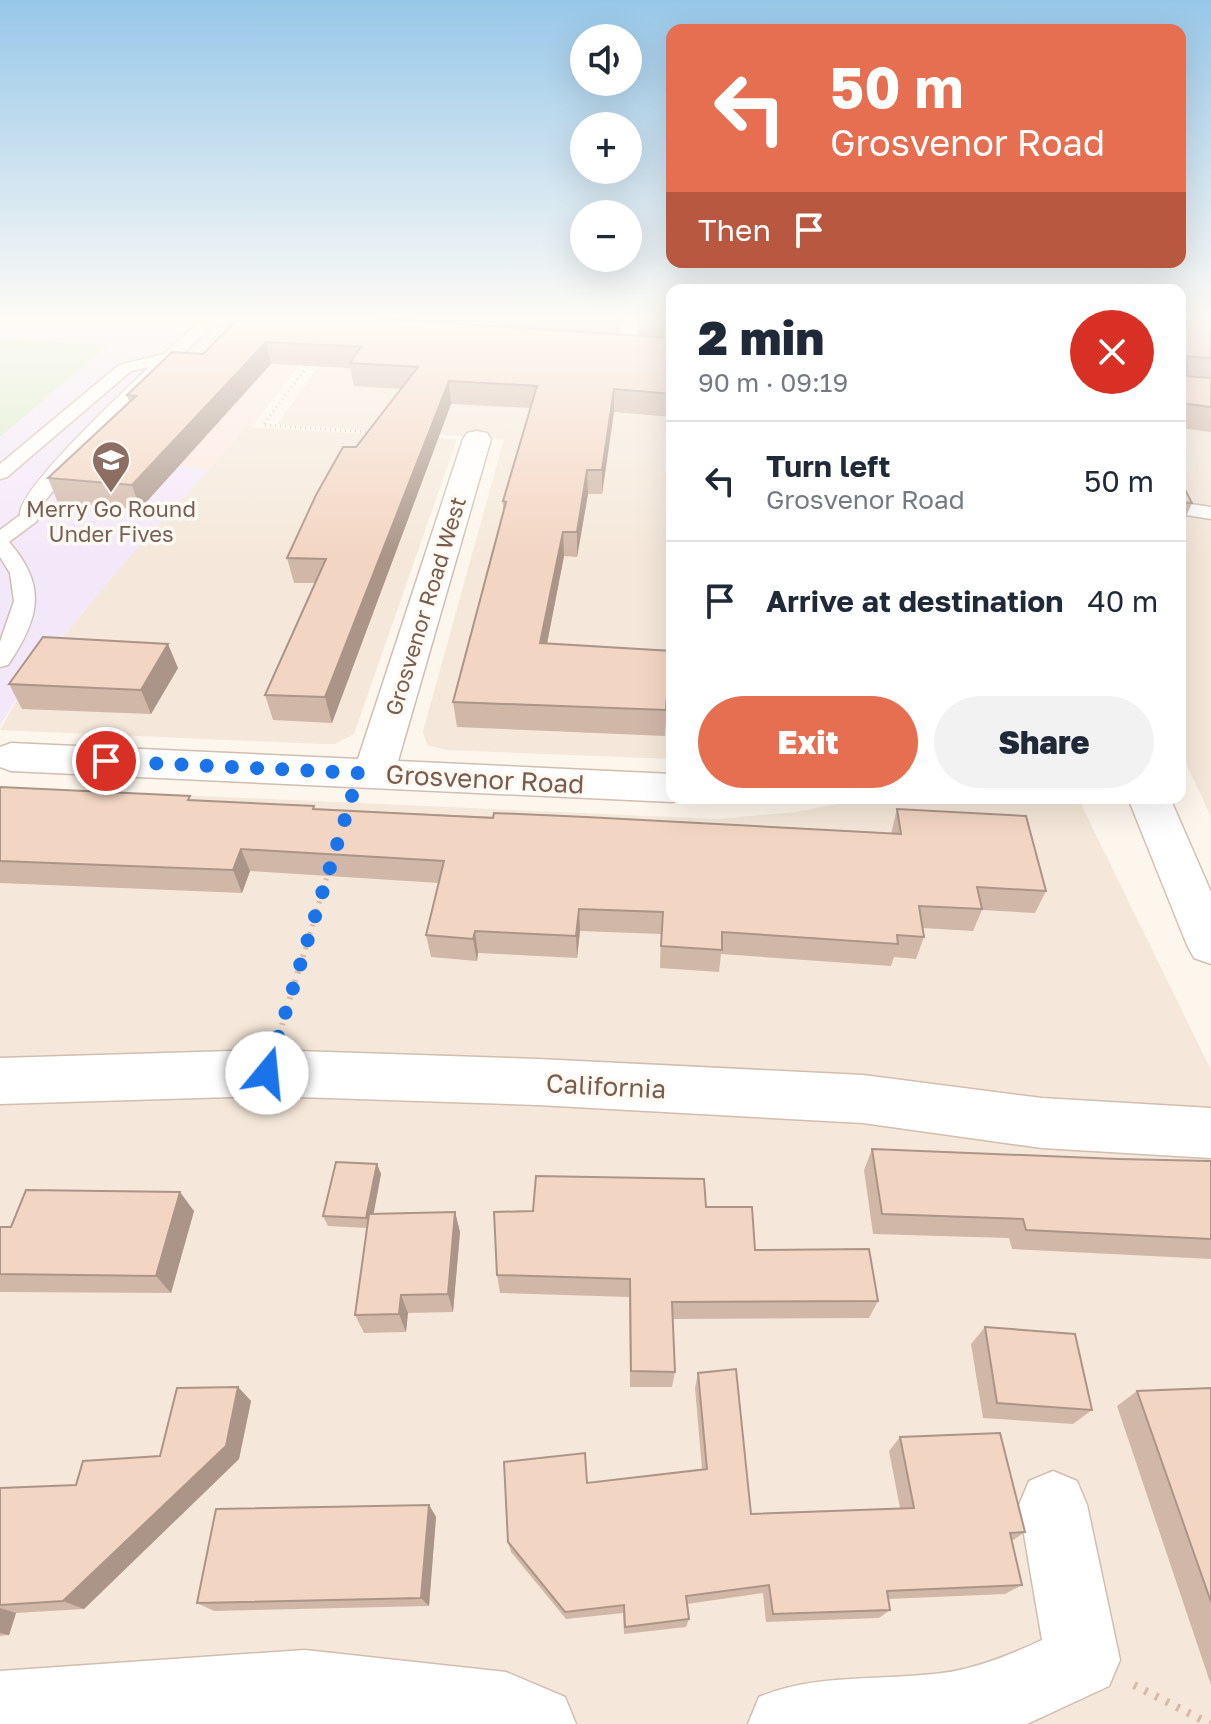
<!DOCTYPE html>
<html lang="en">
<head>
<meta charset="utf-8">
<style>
  body { margin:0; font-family:"Golos Text",sans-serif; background:#f2f2f3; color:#1f2937; height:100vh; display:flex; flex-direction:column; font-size:30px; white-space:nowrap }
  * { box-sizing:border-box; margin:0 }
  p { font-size:26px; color:#747a83 }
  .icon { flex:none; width:44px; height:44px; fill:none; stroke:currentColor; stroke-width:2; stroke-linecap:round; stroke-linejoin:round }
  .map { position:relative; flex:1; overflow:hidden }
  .panel { position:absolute; left:666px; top:284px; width:520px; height:520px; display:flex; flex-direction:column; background:#fff; border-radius:16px; box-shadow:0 8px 32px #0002 }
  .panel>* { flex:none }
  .hud { position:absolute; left:666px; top:24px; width:520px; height:244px; border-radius:16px; box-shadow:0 8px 32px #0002; background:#e76f51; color:#fff; overflow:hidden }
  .controls { position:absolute; left:570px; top:24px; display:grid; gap:16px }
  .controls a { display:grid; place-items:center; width:72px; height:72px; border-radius:50%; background:#fff; box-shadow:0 8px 32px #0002; font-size:40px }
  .pin { position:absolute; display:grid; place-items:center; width:68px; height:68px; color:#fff; margin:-34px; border:4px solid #fff; border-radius:50%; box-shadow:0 2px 8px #0007 }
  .me { position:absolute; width:88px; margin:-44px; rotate:17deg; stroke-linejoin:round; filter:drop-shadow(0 0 6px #0008) }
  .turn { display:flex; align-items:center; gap:28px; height:168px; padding:0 32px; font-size:36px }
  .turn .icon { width:104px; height:104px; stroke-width:2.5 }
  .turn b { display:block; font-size:56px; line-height:68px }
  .then { display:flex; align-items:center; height:76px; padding:0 32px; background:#0003; gap:16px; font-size:30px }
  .round { display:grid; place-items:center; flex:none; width:84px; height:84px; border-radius:42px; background:#f2f2f3 }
  .headline { display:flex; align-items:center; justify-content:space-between; height:136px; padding:0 32px }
  h1 { font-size:48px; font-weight:800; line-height:60px }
  .cta { display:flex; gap:16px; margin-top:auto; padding:16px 32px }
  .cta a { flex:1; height:92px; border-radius:48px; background:#e76f51; color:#fff; font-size:32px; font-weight:800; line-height:92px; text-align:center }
  .cta a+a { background:#f2f2f3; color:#1f2937 }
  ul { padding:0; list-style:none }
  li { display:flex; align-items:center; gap:24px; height:120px; padding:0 32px; border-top:2px solid #e0e1e3 }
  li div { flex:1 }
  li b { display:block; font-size:30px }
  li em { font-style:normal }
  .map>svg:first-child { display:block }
  .residential { fill:#f5e8da }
  .commercial { fill:#fde8e0 }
  .education { fill:#f3e8fa }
  .green { fill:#d8ecc9 }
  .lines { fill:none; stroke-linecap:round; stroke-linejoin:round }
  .lane-casing { stroke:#d1beb0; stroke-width:3 }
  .street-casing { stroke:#d1beb0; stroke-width:3 }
  .secondary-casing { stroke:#d6c0b0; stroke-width:3 }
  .primary-casing { stroke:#dad1cd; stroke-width:3 }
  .path-far3 { stroke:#d9b8a5; stroke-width:3; stroke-dasharray:1 4; stroke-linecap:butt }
  .path-far2 { stroke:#d9b8a5; stroke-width:5; stroke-dasharray:2 6; stroke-linecap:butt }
  .path-far1 { stroke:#d9b8a5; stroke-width:6; stroke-dasharray:2 7; stroke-linecap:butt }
  .path { stroke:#d9b8a5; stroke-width:8; stroke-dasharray:3 9; stroke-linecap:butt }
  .lane { fill:#fff; fill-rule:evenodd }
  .street { fill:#fff; fill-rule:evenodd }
  .secondary { fill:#fff; fill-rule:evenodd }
  .primary { fill:#fbd9a5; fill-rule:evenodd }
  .wall { fill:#d1b7a8 }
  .shaded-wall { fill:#aa9588 }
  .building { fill:#f3d5c3; stroke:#aa9588; stroke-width:2 }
  .route { stroke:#1a73e8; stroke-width:14; stroke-dasharray:0 25.2 }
  .labels { text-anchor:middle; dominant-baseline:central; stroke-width:7; stroke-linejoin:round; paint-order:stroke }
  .far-education-label { font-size:22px; fill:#785e54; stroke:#fffaf3 }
  .far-street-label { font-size:22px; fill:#7a5c4d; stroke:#fffaf3 }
  .street-label { font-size:26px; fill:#7a5c4d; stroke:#fffaf3 }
</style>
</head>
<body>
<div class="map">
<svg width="1211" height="1724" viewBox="0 0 1211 1724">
  <rect width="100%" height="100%" fill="#fdf6ec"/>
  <g class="residential">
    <polygon points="340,337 672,361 672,759 446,750 427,745 423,731 504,439 277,424"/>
    <polygon points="1180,402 1211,405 1211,817 1180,750"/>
    <polygon points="246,427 457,439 354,734 335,744 322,744 0,730 28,680 121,566"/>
    <polygon points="0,787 718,819 795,812 869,798 1078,798 1211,1070 1211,1724 0,1724"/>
  </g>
  <polygon class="commercial" points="213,334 317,341 252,427 246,427 210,469 87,459"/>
  <polygon class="education" points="0,317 212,329 213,334 88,458 210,469 121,566 28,680 0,726"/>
  <polygon class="green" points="0,337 107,346 0,437"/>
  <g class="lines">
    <g class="lane-casing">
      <g id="lane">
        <path d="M207,315L220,318L99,435L39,508L37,521L9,542C48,586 39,619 8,665L0,667V642L14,601L10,573L0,557V530L20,515C17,490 127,388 149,367L131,371L7,477L0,479V464L119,365L164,354Z"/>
        <polygon points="626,315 641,315 632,346 624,351 616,346"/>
        <polygon points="1184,503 1211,507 1211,519 1180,514 1180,504"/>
      </g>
    </g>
    <g class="street-casing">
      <g id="street">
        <polygon points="477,431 487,433 491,439 398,761 672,774 672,798 687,798 672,802 11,771 0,767 0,747 11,743 358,759 463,439 467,433"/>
        <polygon points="267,1050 538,1059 863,1075 1042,1098 1211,1108 1211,1158 1042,1148 863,1123 538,1105 267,1096 0,1104 0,1058"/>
        <path d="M1053,1471L1077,1481L1087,1505L1120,1660L1109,1686L1027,1724H748L759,1697C815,1673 882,1681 942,1673C976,1669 1012,1654 1042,1640L1019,1505L1029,1481Z"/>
        <polygon points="305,1650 506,1672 565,1697 576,1724 0,1724 0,1671"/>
      </g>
    </g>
    <g class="secondary-casing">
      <polygon id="secondary" points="1128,798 1170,798 1211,892 1211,964 1194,958 1187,945"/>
    </g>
    <g class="primary-casing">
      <polygon id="primary" points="168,315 279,315 307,319 311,324 307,329 299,331 179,322"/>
    </g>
    <polyline class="path-far3" points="310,363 263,425 371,432"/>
    <polyline class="path-far2" points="303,957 328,873"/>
    <polyline class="path-far1" points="282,1025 303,955"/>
    <polyline class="path" points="1134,1685 1210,1724"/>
    <use href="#lane" class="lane"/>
    <use href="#street" class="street"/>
    <use href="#secondary" class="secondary"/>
    <use href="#primary" class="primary"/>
  </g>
  <g class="wall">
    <polygon points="241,316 623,316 617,334 638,336 638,316 672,316 672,417 614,412 602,494 588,494 577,557 564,556 547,644 672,651 672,721 666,721 665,736 457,727 453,702 503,511 503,501 531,408 451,404 332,723 273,720 265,695 315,583 294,583 287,558 356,447 401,389 354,386 350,368 271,364 140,509 58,503 48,478 129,402 127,395 203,354"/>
    <polygon points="1180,316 1211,316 1211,432 1180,428"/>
    <polygon points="1180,480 1192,503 1181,528 1180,528"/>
    <polygon points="178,668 151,714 22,709 9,684"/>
    <polygon points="0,787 315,809 891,834 897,809 1046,891 1035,913 982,910 973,931 923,928 924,937 916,959 894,957 891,966 721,954 719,972 660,968 661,934 580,931 577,958 478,953 477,961 431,957 426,935 439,883 250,871 242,893 0,883"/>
    <polygon points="872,1149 1118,1159 1211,1161 1211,1259 1012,1249 1009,1238 873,1234 864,1170"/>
    <polygon points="377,1164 381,1174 373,1214 455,1212 460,1232 453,1312 408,1313 406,1332 364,1333 355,1315 367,1228 328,1226 323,1216"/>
    <polygon points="706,1207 755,1250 878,1301 869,1318 673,1319 675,1372 672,1387 630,1387 629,1297 500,1293 497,1275"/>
    <polygon points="194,1211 171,1293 0,1292 0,1227"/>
    <polygon points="985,1327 1092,1410 1073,1424 983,1418 971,1344"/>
    <polygon points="698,1373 751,1514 900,1508 889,1451 900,1437 1025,1532 1012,1541 1022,1585 1005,1594 888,1599 890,1610 879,1618 766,1622 763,1593 687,1604 689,1619 686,1627 624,1634 623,1613 566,1619 511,1552 508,1542 587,1483 702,1469 695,1388"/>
    <polygon points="238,1387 251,1401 239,1459 84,1609 16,1613 9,1635 0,1636 0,1488 76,1485 160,1456"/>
    <polygon points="1211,1388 1211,1685 1117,1406 1137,1391"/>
    <polygon points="429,1505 436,1517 429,1606 214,1611 197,1603"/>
  </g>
  <g class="shaded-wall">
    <polygon points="616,316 623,316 616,336"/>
    <polygon points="266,342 271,364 140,509 132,485"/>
    <polygon points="449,381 451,404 332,723 325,697"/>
    <polygon points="614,389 614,412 602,494 602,470"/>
    <polygon points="587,470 588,494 577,557 577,532"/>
    <polygon points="563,532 564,556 542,669 540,643"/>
    <polygon points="168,644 178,668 151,714 141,690"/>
    <polygon points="241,849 250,871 242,893 233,870"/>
    <polygon points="579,909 580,931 577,958 576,936"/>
    <polygon points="475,931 478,953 477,961 473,939"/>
    <polygon points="377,1164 381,1174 371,1228 366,1218"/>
    <polygon points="180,1192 194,1211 171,1293 156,1276"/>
    <polygon points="455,1212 460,1232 453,1312 448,1294"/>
    <polygon points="401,1295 408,1313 406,1332 399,1314"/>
    <polygon points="238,1387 251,1401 239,1459 84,1609 63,1601"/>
    <polygon points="429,1505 436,1517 429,1606 421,1598"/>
    <polygon points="0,1608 16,1613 9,1635 0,1633"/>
  </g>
  <g class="building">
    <polygon points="241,316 344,316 672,338 672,394 614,389 602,470 587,470 577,532 563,532 540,643 672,651 672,695 667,695 666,710 453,702 506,502 503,501 537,386 449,381 325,697 265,695 326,559 287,558 316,495 343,447 356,447 418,367 350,363 361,347 266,342 132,485 48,478 136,396 127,395 172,352 203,354"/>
    <polygon points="638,316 672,316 672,319"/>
    <polygon points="1180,316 1211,316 1211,358 1187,356 1187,376 1211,378 1211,407 1180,403"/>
    <polygon points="1180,480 1192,503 1180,502"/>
    <polygon points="43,637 168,644 141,690 9,684"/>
    <polygon points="0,787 190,796 188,800 314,806 313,809 493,818 494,813 586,817 901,834 897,809 1026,816 1046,891 977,887 982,909 919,906 924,937 897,935 898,944 722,932 722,950 661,946 663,912 579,909 576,936 475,931 473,939 426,935 444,861 241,849 233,870 0,861"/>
    <polygon points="872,1149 1118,1159 1211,1161 1211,1239 1026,1230 1023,1219 882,1214"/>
    <polygon points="336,1162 377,1164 366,1218 323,1216"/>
    <polygon points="536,1176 704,1179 706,1207 752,1207 755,1250 869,1249 878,1301 672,1302 675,1372 631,1371 630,1279 497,1275 494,1212 533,1211"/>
    <polygon points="26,1190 180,1192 156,1276 0,1274 0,1227 11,1227"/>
    <polygon points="455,1212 448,1294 401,1295 399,1314 355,1315 369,1214"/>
    <polygon points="985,1327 1075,1334 1092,1410 997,1403"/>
    <polygon points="736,1369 751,1514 914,1508 900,1437 1000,1433 1025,1532 1010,1533 1022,1585 887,1591 890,1610 773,1614 769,1585 686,1596 689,1619 625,1627 624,1605 565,1612 508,1542 504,1462 585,1453 587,1483 707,1469 698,1373"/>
    <polygon points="238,1387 226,1446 63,1601 0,1605 0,1488 76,1485 83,1461 160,1456 177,1388"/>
    <polygon points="1211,1388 1211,1602 1137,1391"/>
    <polygon points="429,1505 421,1598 197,1603 216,1509"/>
  </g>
  <linearGradient id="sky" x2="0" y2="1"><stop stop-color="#97c7e8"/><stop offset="0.57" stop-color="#fefbf6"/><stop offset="1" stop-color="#fefbf6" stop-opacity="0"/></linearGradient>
  <rect width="1211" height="557" fill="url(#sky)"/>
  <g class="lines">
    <polyline class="route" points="106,761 359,773 267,1073"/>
  </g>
  <defs>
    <g id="school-pin" transform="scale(2)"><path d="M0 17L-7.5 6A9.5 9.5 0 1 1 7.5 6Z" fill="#8d6e63" stroke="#fffaf3"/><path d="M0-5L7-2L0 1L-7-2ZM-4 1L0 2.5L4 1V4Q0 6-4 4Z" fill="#fff"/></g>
  </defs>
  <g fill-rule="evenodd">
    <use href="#school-pin" x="111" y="460"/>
  </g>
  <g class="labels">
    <g class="far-education-label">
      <text x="111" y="508">Merry Go Round<tspan x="111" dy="25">Under Fives</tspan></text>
    </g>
    <g class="far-street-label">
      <text transform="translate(425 606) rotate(-73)">Grosvenor Road West</text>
    </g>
    <g class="street-label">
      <text transform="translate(485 779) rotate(3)">Grosvenor Road</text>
      <text transform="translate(606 1086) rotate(3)">California</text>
    </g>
  </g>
</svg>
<div class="controls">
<a><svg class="icon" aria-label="sound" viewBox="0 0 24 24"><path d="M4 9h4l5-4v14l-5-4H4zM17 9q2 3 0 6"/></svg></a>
<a>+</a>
<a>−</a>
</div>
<div class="pin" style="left:106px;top:761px;background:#d93025"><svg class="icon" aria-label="arrive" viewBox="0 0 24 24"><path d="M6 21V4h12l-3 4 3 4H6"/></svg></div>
<svg class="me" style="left:267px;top:1073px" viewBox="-20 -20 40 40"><circle r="19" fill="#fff"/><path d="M0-13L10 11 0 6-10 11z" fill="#1a73e8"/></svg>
<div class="hud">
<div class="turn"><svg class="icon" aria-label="left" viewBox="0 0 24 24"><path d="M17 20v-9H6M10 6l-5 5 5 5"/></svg><div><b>50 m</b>Grosvenor Road</div></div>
<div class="then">Then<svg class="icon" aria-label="arrive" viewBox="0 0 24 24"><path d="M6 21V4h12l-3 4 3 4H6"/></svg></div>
</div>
<section class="panel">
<div class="headline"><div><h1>2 min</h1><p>90 m · 09:19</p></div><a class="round" style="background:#d93025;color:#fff"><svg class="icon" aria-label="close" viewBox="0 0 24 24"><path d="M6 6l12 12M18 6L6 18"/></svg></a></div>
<ul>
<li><svg class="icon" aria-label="left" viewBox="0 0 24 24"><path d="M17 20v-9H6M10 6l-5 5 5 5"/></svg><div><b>Turn left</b><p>Grosvenor Road</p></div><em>50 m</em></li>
<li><svg class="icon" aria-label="arrive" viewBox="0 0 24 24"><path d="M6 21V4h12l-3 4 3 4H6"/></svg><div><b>Arrive at destination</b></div><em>40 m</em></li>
</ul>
<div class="cta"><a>Exit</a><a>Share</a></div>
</section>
</div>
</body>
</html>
